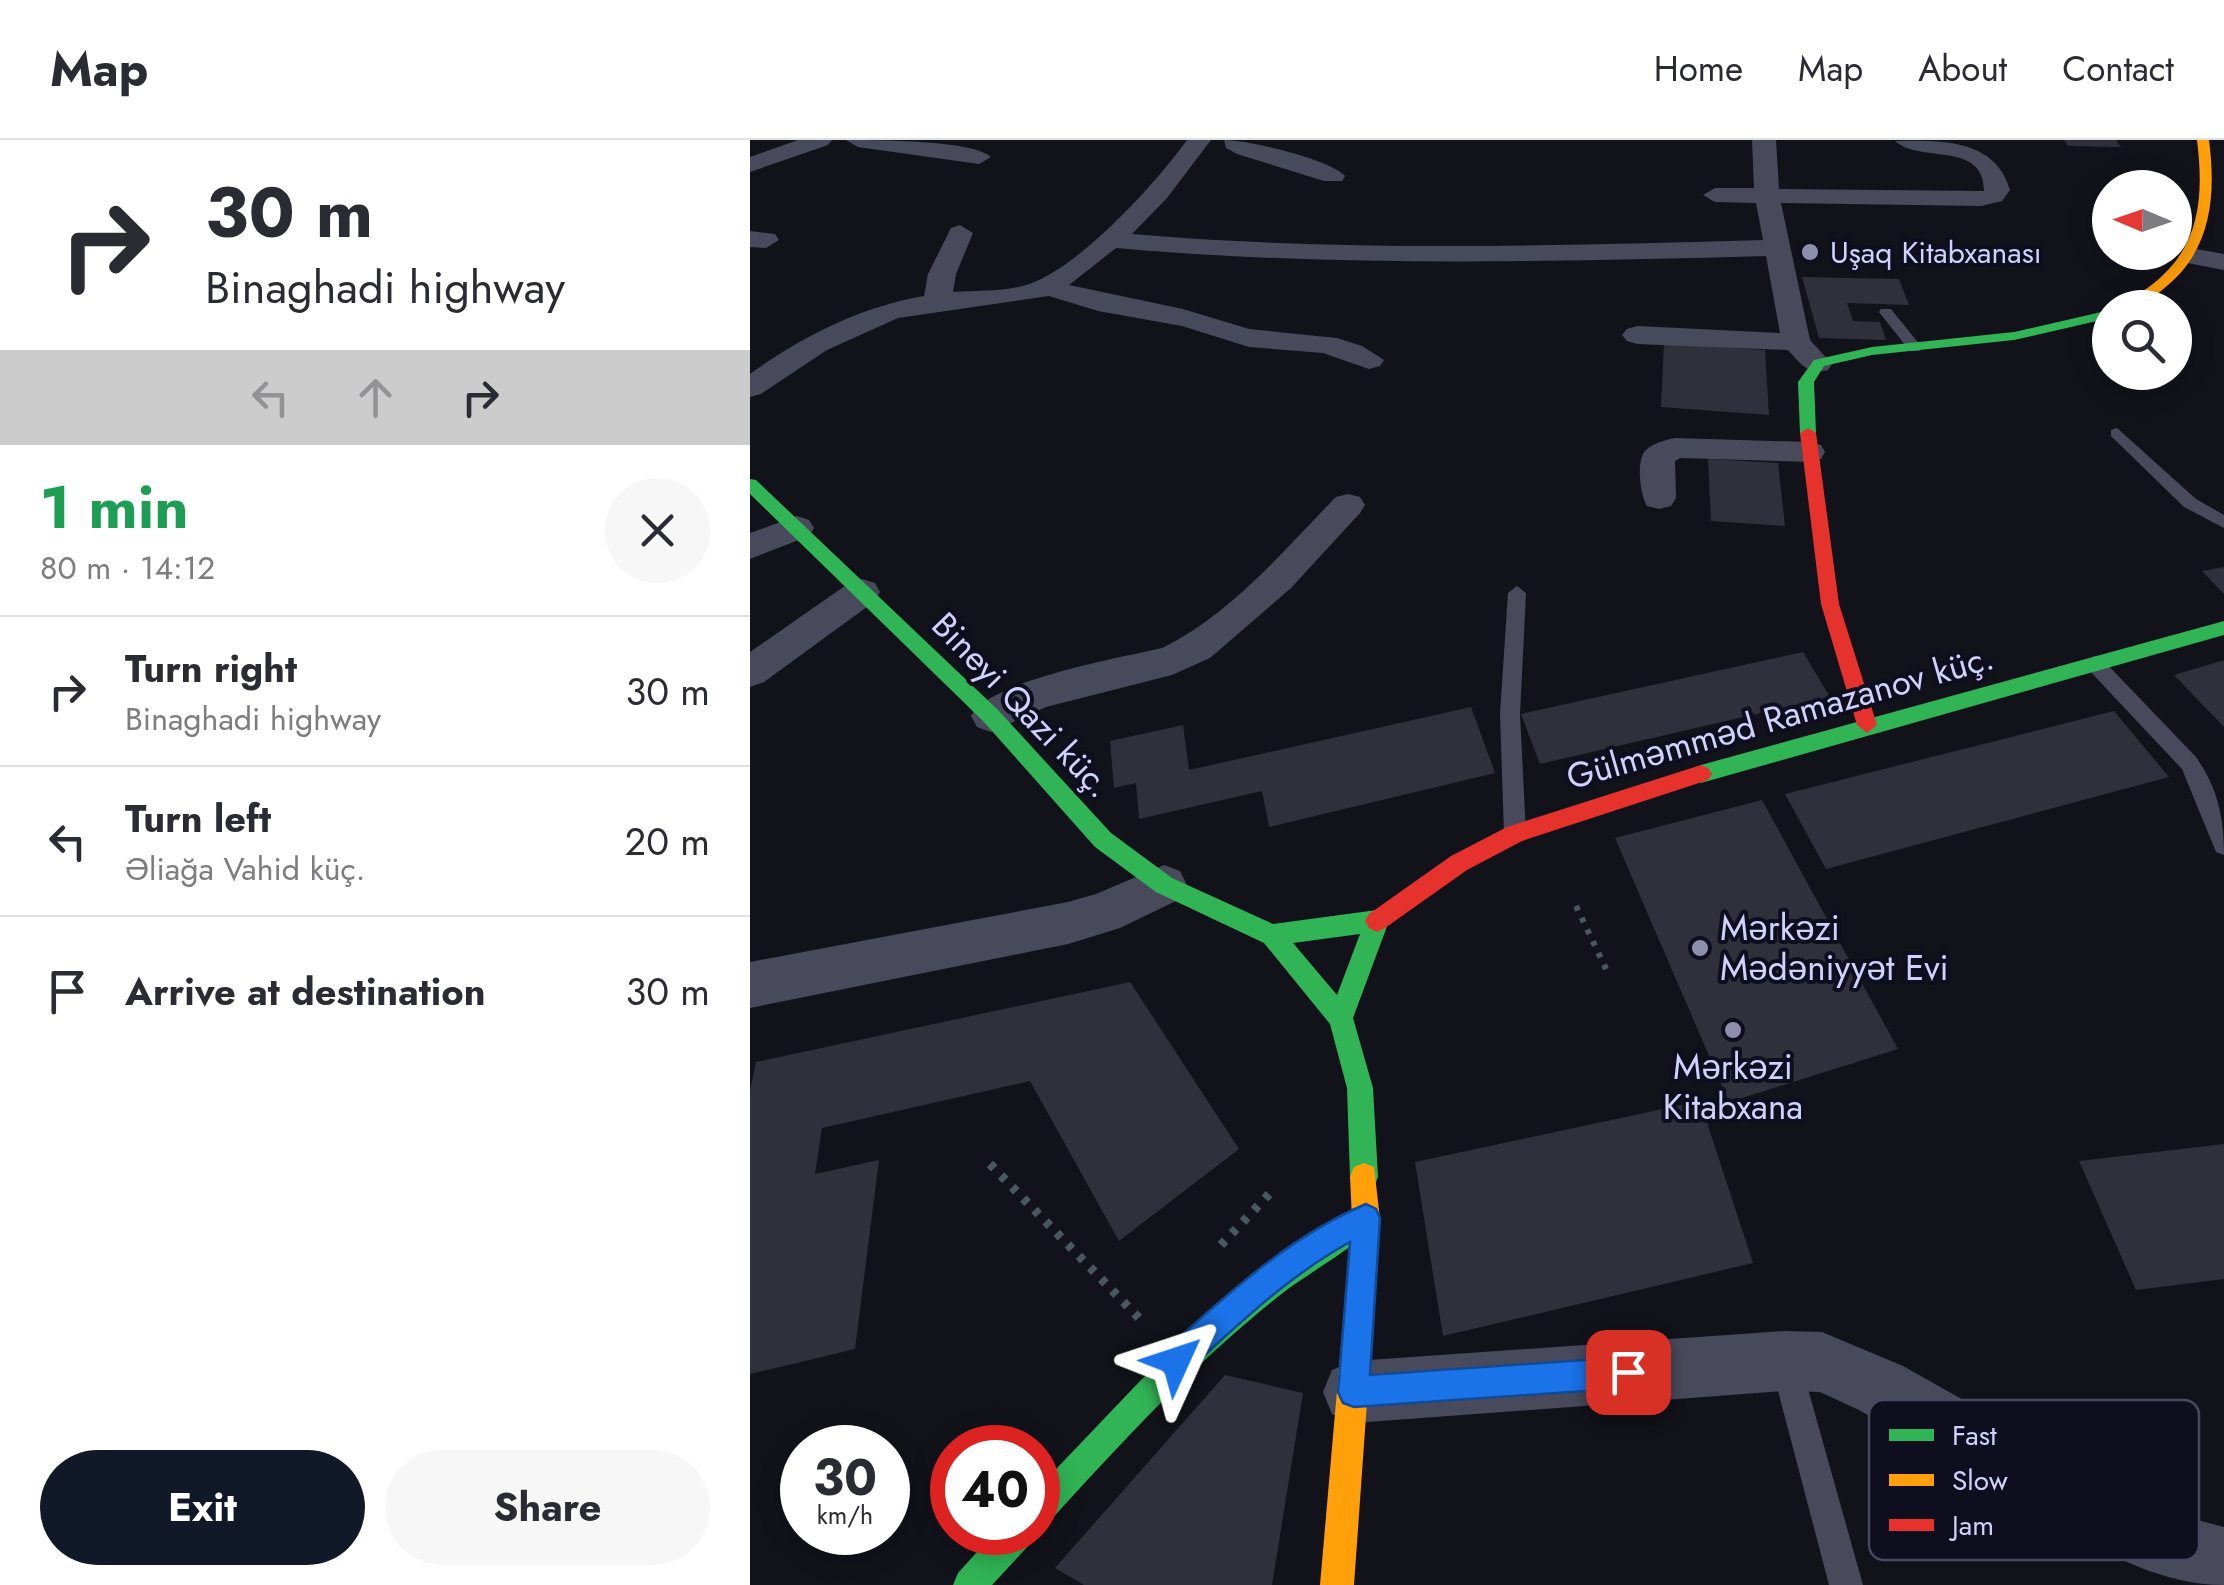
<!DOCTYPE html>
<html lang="en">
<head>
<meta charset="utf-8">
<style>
  body { margin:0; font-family:Jost,sans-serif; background:#f7f7f7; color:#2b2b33; height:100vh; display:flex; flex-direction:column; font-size:38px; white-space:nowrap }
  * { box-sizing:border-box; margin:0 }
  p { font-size:32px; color:#7c7c81 }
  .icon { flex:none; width:55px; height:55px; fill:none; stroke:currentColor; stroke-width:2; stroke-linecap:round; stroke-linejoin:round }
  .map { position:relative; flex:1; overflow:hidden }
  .sheet { display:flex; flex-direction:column; background:#fff; width:750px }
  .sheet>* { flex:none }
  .banner { background:#fff; color:#2b2b33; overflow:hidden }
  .needle { width:65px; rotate:272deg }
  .tools { position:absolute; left:1342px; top:30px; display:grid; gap:20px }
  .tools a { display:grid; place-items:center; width:100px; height:100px; border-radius:50%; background:#fff; box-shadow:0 5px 25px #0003; font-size:50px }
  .speed { position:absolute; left:30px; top:1285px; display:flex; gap:20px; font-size:50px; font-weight:700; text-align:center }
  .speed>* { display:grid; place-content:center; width:130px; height:130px; border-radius:50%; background:#fff; box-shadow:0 5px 25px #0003; line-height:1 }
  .speed small { font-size:25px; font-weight:400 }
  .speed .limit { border:15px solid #d22; background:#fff; color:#111 }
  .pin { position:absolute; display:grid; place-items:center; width:85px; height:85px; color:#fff; margin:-42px; border-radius:20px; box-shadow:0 5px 15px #0006 }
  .me { position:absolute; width:110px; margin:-55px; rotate:48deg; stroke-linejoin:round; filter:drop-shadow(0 0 8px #0008) }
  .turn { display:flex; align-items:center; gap:35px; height:210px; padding:0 40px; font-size:45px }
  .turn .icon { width:130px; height:130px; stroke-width:2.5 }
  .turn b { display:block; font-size:70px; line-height:85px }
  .lanes { display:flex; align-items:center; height:95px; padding:0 40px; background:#0003; justify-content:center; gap:50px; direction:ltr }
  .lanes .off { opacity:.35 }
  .round { display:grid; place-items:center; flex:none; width:105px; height:105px; border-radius:52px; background:#f7f7f7 }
  .overview { display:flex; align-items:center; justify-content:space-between; height:170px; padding:0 40px }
  h1 { font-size:60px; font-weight:700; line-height:75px; color:#1e9e55 }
  .action { display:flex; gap:20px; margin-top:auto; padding:20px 40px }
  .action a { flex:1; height:115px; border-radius:60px; background:#111827; color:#fff; font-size:40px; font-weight:700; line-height:115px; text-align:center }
  .action a+a { background:#f7f7f7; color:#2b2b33 }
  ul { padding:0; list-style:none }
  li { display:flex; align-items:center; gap:30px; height:150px; padding:0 40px; border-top:2px solid #e1e1e2 }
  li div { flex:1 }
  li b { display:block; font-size:38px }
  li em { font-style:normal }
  header { display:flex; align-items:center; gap:60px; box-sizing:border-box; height:140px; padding:0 50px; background:#fff; border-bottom:2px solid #e1e1e2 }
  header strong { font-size:48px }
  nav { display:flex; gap:55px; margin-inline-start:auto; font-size:35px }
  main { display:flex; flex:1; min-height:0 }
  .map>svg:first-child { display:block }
  .building { fill:#30303d }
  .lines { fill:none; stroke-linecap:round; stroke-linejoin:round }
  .path-far1 { stroke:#48585f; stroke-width:6; stroke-dasharray:5 8; stroke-linecap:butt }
  .path { stroke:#48585f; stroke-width:9; stroke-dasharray:6 10; stroke-linecap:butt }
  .lane { fill:#484a5b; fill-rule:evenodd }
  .street { fill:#484a5b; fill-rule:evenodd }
  .fast { fill:#30b455; fill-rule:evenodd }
  .slow { fill:#ff9f0a; fill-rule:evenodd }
  .jam { fill:#e5322d; fill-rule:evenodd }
  .route { fill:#1a73e8; stroke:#114b97; stroke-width:2.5 }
  .poi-dot { fill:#8e8fad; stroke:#0e0e1f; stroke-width:4 }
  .labels { text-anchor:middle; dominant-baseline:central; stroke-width:8; stroke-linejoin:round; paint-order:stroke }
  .far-poi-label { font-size:30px; fill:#d0d2fb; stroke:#0e0e1f; text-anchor:start }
  .street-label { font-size:35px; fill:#d0d2fb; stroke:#0e0e1f }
  .poi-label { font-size:35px; fill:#d0d2fb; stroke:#0e0e1f; text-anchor:start }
  .key { fill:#0e0e1f; stroke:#484961; stroke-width:2.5 }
  .key-label { font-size:28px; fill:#d0d2fb }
</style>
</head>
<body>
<header>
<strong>Map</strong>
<nav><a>Home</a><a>Map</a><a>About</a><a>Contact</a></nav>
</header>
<main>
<section class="sheet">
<div class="banner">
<div class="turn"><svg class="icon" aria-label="right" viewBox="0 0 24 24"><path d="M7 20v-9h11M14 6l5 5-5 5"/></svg><div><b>30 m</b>Binaghadi highway</div></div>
<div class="lanes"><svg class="icon off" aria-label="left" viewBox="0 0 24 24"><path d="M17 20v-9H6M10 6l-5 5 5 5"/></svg><svg class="icon off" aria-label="ahead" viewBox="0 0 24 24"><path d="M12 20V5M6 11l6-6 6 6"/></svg><svg class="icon" aria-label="right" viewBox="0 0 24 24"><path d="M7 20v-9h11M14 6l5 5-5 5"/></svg></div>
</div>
<div class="overview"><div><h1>1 min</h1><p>80 m · 14:12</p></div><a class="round"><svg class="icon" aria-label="close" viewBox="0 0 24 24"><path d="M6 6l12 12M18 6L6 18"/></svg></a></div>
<ul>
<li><svg class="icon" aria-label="right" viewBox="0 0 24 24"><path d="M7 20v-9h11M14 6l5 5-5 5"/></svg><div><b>Turn right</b><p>Binaghadi highway</p></div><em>30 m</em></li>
<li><svg class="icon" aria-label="left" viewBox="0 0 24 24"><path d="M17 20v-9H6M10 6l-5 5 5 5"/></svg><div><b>Turn left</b><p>Əliağa Vahid küç.</p></div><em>20 m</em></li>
<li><svg class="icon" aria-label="arrive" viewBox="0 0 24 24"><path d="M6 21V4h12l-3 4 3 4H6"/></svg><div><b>Arrive at destination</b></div><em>30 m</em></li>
</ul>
<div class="action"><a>Exit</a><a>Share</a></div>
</section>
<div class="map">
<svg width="1474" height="1445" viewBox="0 0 1474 1445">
  <rect width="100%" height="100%" fill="#12121b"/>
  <g class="building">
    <polygon points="1314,0 1366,0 1371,7 1318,6"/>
    <polygon points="1052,137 1149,139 1159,165 1097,163 1103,181 1130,182 1136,200 1069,198"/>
    <polygon points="914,203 1015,210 1019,275 911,267"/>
    <polygon points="958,319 1028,323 1035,386 961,381"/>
    <polygon points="1474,427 1474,454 1452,431"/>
    <polygon points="1053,512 1080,557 790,624 771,574"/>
    <polygon points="1474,520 1474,587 1424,535"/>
    <polygon points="721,567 745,633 519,687 512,651 389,679 386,643 364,648 360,601 433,585 439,630"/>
    <polygon points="1364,571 1419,637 1076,729 1035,654"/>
    <polygon points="1012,660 1148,909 979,962 865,698"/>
    <polygon points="380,842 489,1009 369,1101 280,941 72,988 65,1034 129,1020 105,1209 0,1234 0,950 6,922"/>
    <polygon points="950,961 1003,1123 693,1196 665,1022"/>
    <polygon points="1474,1004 1474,1139 1386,1150 1329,1021"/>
    <polygon points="475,1235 553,1253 522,1445 334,1445 305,1428"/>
  </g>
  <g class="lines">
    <polyline class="path-far1" points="826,766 858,833"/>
    <g class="path">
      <polyline points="240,1024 389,1178"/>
      <polyline points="471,1105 523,1050"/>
    </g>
    <g class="lane">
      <polygon points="1131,169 1141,169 1170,205 1170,211 1160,211 1129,172"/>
      <polygon points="1367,288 1446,359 1474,375 1474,388 1434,367 1361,296 1361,290"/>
      <polygon points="767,446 776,453 770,574 776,694 773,701 757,701 754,694 750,574 758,453"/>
      <path d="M1344,516L1351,518L1446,617C1468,649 1474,677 1474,715L1466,712L1432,629L1337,528L1334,523Z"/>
      <polygon points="1036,1209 1047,1213 1051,1224 1113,1445 1079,1445 1021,1224 1025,1213"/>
    </g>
    <g class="street">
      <polygon points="48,0 82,0 78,5 0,32 0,17"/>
      <path d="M96,0C125,0 223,0 241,17L229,24L108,7Z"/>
      <path d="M437,0H461L417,58L382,94C591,112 804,106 1013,100L1006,63L965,62L953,55L965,48H1004L1002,0H1026L1029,49L1234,51C1234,0 1170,24 1145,1C1194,0 1246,0 1260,50L1252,61L1231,66L1031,63L1060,200L1082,224L1078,230C1057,235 1051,224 1038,210L887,204L877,201L872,195L877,189L887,186L1030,193L1016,116C800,122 581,127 366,108L319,145L433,169L499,189L587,198L612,206L634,220L630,226L619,229L573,213L499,207L432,186L348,171L299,156L148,178L77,210L11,254L0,257V234C53,196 110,167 174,156L178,134L201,88L210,85L223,93L206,134L203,152C228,150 255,152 279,144C330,127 406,43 437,0Z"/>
      <path d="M474,0C498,0 580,19 595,36L592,41H574L487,14L476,8Z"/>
      <polygon points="0,91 25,94 29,100 16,108 0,107"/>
      <polygon points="1441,108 1474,114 1474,130 1432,122 1428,116"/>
      <path d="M925,298L1059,302L1071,305L1075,312L1071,319L1059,322L930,318L925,321L926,358L921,366L909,369L897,366C890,355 886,321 895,311C902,303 916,300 925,298Z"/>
      <path d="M598,354L610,357L615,365L610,373L541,448L460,518L422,535L296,567L241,592L227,587L221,576C240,540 370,518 412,508C480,475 534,410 586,357Z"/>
      <polygon points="47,376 59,380 64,388 59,396 0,419 0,393"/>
      <polygon points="112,439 125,443 130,452 125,461 14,542 0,547 0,512 99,443"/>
      <polygon points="414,725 430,731 437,745 430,759 370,788 318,804 0,868 0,822 318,762 346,754"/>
      <path d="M1035,1191L1072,1192L1153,1226L1382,1355L1420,1373L1474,1387V1445C1397,1445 1327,1396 1263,1359C1212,1329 1161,1299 1109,1270L1070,1252L1035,1251L604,1283L582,1274L573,1252L582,1230L604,1221Z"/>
    </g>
    <g class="fast">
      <polygon points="1360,170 1360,178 1264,200 1122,215 1074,226 1064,242 1066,293 1058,298 1050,293 1048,242 1064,220 1122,207 1264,192"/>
      <path d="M0,339L6,340L248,570L361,693L422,738L523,784L627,770L635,774L639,781L603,878L623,948L628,1037L624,1047L614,1051L604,1047L600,1037L597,948L580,884L514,803L406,752L345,707L234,582L0,354ZM610,794L587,855L543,803Z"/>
      <polygon points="1474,481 1474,495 951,643 940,634 951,625"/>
      <path d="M616,1065L626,1069L630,1079C622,1097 554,1136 534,1152C447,1220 373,1301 299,1382L288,1387V1348L391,1240L471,1165L559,1099Z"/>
      <polygon points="245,1392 284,1392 280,1404 242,1445 203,1445 208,1433"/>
    </g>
    <g class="slow">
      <path d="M1447,0H1459C1466,54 1462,108 1418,145C1402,159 1390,168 1369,168C1383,156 1401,148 1414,134C1452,98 1453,48 1447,0Z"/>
      <polygon points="614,1023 624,1027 630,1079 604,1445 570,1445 602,1079 600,1037 604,1027"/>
    </g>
    <g class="jam">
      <polygon points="1058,288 1066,293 1089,464 1127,585 1117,593 1107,585 1071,464 1050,293"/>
      <polygon points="951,625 958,628 962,634 958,640 772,701 717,730 635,788 627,792 619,788 615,781 619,774 701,716 757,687"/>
    </g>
  </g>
  <path class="route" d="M616,1064L626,1069L630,1078L620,1235L878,1217L889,1221L893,1232L889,1243L878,1248L604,1267L593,1263L588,1252L600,1102C538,1136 488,1185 436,1232L426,1236L415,1232L410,1221L415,1210C477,1155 538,1097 616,1064Z"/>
  <g class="poi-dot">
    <circle cx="1060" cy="112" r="10"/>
    <circle cx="950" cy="808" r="10"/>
    <circle cx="983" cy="890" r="10"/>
  </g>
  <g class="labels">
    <g class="far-poi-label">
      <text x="1080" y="112">Uşaq Kitabxanası</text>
    </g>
    <g class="street-label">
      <text transform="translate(272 565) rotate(46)">Bineyi Qazi küç.</text>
      <text transform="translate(1030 577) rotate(-16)">Gülməmməd Ramazanov küç.</text>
    </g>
    <g class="poi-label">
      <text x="970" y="788">Mərkəzi<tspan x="970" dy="40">Mədəniyyət Evi</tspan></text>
      <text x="983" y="927" text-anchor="middle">Mərkəzi<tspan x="983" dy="40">Kitabxana</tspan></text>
    </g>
  </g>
  <rect x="1119" y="1260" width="330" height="160" rx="15" class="key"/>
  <rect x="1139" y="1289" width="45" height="12" fill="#30b455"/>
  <rect x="1139" y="1334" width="45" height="12" fill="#ff9f0a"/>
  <rect x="1139" y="1379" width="45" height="12" fill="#e5322d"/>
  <g class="key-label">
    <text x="1202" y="1305">Fast</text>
    <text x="1202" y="1350">Slow</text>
    <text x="1202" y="1395">Jam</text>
  </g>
</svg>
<div class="tools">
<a><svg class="needle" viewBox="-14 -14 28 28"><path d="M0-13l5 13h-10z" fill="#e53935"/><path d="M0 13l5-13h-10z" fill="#7c7c81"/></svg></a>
<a><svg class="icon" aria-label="search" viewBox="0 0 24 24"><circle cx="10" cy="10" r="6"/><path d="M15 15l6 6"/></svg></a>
</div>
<div class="speed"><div>30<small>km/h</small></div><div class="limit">40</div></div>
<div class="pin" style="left:878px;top:1232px;background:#d93025"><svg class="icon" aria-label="arrive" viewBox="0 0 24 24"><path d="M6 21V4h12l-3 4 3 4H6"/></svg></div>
<svg class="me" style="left:426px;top:1221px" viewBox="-20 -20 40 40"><path d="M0-17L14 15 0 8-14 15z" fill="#1a73e8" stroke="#fff" stroke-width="4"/></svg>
</div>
</main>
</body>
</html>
